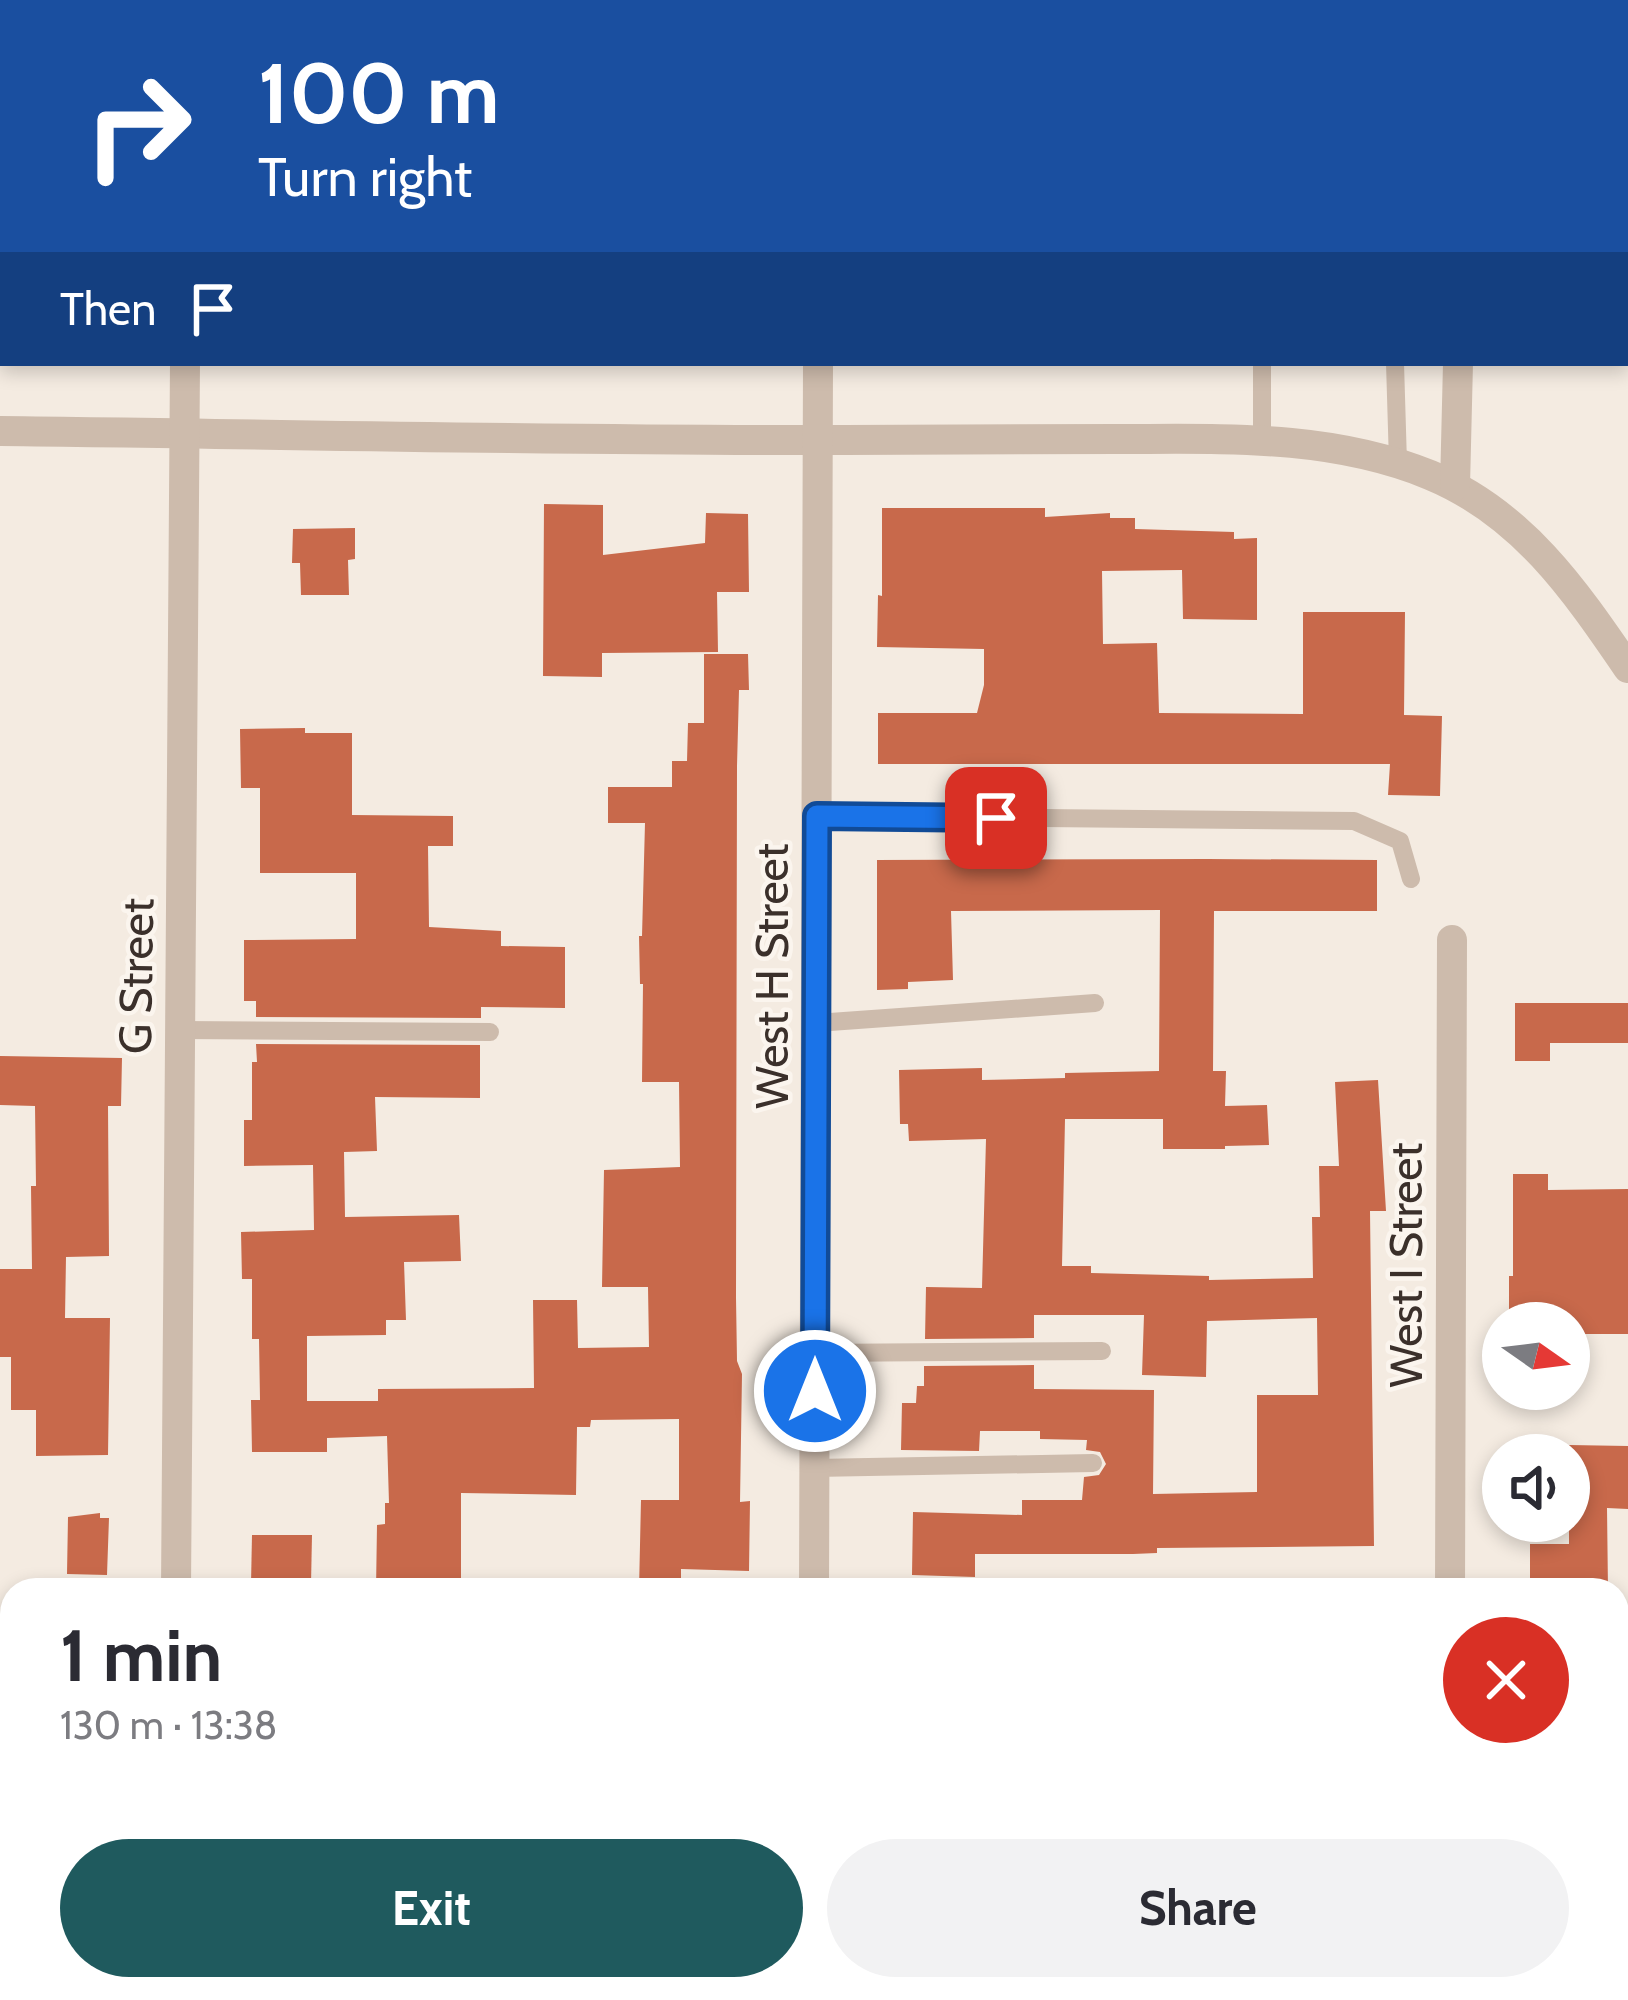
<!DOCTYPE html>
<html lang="en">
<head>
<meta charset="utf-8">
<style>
  body { margin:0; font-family:Cabin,sans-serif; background:#f2f2f3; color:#2b2b33; height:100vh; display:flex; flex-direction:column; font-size:45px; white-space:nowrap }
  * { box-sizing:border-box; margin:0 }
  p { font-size:39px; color:#7c7c81 }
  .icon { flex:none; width:66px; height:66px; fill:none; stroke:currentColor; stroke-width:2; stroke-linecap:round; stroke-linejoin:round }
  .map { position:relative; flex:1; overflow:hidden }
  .drawer { position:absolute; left:0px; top:1578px; width:1629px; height:423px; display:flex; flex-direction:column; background:#fff; border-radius:36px 36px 0 0; box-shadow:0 6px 18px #0003 }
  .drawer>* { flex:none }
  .banner { position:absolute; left:0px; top:0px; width:1629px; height:366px; box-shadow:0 6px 18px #0003; background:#1a4fa0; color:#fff; overflow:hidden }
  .needle { width:78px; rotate:104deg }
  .tools { position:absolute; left:1482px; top:1302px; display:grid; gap:24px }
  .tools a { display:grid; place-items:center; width:108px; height:108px; border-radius:50%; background:#fff; box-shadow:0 6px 18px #0003; font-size:60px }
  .pin { position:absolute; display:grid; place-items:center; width:102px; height:102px; color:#fff; margin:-51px; border-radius:24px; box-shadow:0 6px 18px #0006 }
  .me { position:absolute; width:132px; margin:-66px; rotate:0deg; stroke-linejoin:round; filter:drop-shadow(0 0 9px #0008) }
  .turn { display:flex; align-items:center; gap:42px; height:252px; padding:0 60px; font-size:54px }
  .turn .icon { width:156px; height:156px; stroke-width:2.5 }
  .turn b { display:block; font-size:84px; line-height:102px }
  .then { display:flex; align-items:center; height:114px; padding:0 60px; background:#0003; gap:24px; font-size:45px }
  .round { display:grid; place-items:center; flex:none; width:126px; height:126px; border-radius:63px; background:#f2f2f3 }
  .overview { display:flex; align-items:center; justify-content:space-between; height:204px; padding:0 60px }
  h1 { font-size:72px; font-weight:800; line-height:90px }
  .cta { display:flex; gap:24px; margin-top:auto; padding:24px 60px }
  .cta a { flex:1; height:138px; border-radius:72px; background:#1f5a5e; color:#fff; font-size:48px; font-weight:800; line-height:138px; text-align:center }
  .cta a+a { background:#f2f2f3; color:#2b2b33 }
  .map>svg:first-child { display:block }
  .building { fill:#c8694b }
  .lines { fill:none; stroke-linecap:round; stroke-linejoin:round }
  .service { stroke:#cdbbac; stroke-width:18 }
  .minor { stroke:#cdbbac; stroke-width:30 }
  .route-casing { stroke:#114b97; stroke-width:30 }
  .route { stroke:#1a73e8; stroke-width:21 }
  .labels { text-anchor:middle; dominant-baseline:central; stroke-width:9; stroke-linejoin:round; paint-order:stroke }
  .street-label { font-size:45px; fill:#3b302b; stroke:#fbf5ee }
</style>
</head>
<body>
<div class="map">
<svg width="1628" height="2000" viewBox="0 0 1628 2000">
  <rect width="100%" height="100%" fill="#f4ebe1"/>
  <g class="building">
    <polygon points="544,504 603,505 603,555 705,543 706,513 748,514 749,592 717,592 718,652 602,653 602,677 543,676"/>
    <polygon points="882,508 1045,508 1045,517 1110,513 1110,518 1135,518 1135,529 1234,532 1234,539 1257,538 1257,620 1183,619 1182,570 1102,571 1103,644 1157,643 1159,713 1303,714 1303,612 1405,612 1404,715 1442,716 1440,796 1388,795 1390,764 878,764 878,713 977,713 984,685 984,649 877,647 878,595 882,596"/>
    <polygon points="355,528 355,559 348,560 349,595 301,595 300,563 292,563 293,529"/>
    <polygon points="704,654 748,654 749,690 739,690 737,766 736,1298 737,1361 742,1374 740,1502 750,1501 749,1571 681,1569 681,1590 639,1590 641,1500 679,1500 679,1419 591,1420 590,1427 577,1427 576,1495 461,1493 461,1590 376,1590 377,1525 385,1524 385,1503 389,1503 387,1436 327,1438 327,1452 252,1452 251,1400 260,1400 259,1339 252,1339 252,1279 242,1279 241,1232 314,1230 313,1165 244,1166 244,1120 252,1120 252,1062 257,1062 256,1044 480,1045 480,1098 375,1097 377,1151 344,1152 345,1217 459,1215 461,1261 404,1262 406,1320 386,1320 386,1335 307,1336 307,1401 378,1401 378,1389 534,1388 533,1300 577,1300 578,1348 649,1347 648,1287 602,1287 604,1170 680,1167 679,1082 642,1082 643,984 640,984 639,936 642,936 645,823 608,823 608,787 672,787 672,761 687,761 688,723 704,723"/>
    <polygon points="305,728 305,733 352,733 352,815 453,816 453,846 428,846 429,927 501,931 501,946 565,947 565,1008 481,1007 481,1018 256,1017 256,1001 244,1001 244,940 356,939 356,873 260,873 260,788 241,788 240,729"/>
    <polygon points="1207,859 1377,860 1377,911 1214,911 1213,1071 1226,1071 1225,1106 1267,1105 1269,1145 1225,1146 1225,1149 1163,1149 1163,1119 1065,1119 1062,1266 1091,1266 1091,1273 1209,1276 1209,1280 1313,1278 1312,1217 1320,1217 1319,1166 1339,1166 1335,1082 1378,1080 1386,1211 1370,1211 1374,1546 1157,1548 1157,1553 1133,1554 975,1554 975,1577 912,1575 913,1512 1022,1515 1022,1500 1082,1500 1084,1477 1099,1475 1106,1464 1100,1452 1086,1450 1087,1440 1040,1439 1040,1431 980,1431 979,1451 901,1450 902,1403 916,1403 917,1386 924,1386 924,1366 1034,1365 1034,1389 1154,1390 1153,1494 1257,1492 1257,1395 1318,1395 1317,1318 1207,1321 1206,1377 1142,1375 1144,1315 1034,1315 1034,1338 925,1339 926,1287 982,1288 986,1139 909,1141 908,1124 900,1124 899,1070 982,1068 982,1080 1065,1078 1065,1073 1159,1071 1160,910 951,911 953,980 908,982 908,989 877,990 877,860"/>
    <polygon points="1515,1003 1628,1003 1628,1043 1550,1043 1550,1061 1515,1061"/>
    <polygon points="0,1056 122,1058 121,1106 108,1106 109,1256 66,1257 65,1318 110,1318 108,1455 36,1456 36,1410 11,1410 11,1357 0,1357 0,1269 32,1269 31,1186 36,1186 35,1106 0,1105"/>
    <polygon points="1513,1174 1548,1174 1548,1190 1628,1189 1628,1334 1569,1334 1569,1323 1509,1323 1509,1276 1513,1276"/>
    <polygon points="1569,1445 1628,1446 1628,1509 1607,1508 1608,1590 1535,1590 1535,1581 1530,1582 1530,1544 1569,1544"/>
    <polygon points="100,1513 100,1518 109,1518 107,1575 67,1574 68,1517"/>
    <polygon points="252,1535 312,1535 311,1584 251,1584"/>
  </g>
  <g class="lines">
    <g class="service">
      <polyline points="745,0 745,3"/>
      <polyline points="1355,0 1357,3"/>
      <polyline points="1269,3 1269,0"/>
      <polyline points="1395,363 1398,463"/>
      <polyline points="1262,440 1262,363"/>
      <polyline points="817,816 1354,821 1400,841 1411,879"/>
      <polyline points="816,1023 1095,1003"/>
      <polyline points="180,1030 490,1032"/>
      <polyline points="815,1353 1102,1351"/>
      <polyline points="814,1468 1093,1463"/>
    </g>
    <g class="minor">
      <polyline points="184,3 184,0"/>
      <polyline points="822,3 822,0"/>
      <polyline points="1465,3 1465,0"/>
      <path d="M0,431C281,434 563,441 845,440C935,440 1026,439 1117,439C1223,439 1330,434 1430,475C1522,513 1574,589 1628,668"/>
      <polyline points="1455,486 1458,363"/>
      <polyline points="176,1590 185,363"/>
      <polyline points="814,1590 818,363"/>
      <polyline points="1450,1590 1452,940"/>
      <polyline points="0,1868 12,1868"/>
      <polyline points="1617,1875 1628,1871"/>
      <polyline points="173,2000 173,1989"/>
      <polyline points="813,2000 813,1989"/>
      <polyline points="1448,2000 1449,1989"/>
    </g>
  </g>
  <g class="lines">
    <g class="route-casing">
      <polyline id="route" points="815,1391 817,816 996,818"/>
    </g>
    <use href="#route" class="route"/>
  </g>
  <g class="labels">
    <g class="street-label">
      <text transform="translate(136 976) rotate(-89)">G Street</text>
      <text transform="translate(772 976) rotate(-90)">West H Street</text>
      <text transform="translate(1406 1265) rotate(-90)">West I Street</text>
    </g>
  </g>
</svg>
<div class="tools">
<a><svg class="needle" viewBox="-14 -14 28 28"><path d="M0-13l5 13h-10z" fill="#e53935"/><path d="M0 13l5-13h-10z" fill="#7c7c81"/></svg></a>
<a><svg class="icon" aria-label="sound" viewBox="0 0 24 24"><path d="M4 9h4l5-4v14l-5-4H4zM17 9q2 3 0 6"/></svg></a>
</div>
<div class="pin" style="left:996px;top:818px;background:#d93025"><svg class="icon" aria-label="arrive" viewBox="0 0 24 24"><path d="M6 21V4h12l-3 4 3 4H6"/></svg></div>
<svg class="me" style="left:815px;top:1391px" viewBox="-20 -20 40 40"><circle r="17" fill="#1a73e8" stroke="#fff" stroke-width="3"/><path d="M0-11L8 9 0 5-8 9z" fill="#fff"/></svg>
<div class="banner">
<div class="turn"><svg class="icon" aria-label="right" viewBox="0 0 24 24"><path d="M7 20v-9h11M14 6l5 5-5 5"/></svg><div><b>100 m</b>Turn right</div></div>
<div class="then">Then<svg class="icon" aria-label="arrive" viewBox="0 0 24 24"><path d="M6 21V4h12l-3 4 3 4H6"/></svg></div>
</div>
<section class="drawer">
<div class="overview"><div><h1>1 min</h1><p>130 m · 13:38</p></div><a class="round" style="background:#d93025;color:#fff"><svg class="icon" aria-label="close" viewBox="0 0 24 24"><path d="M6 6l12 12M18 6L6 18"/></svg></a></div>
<div class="cta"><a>Exit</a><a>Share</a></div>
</section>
</div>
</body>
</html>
